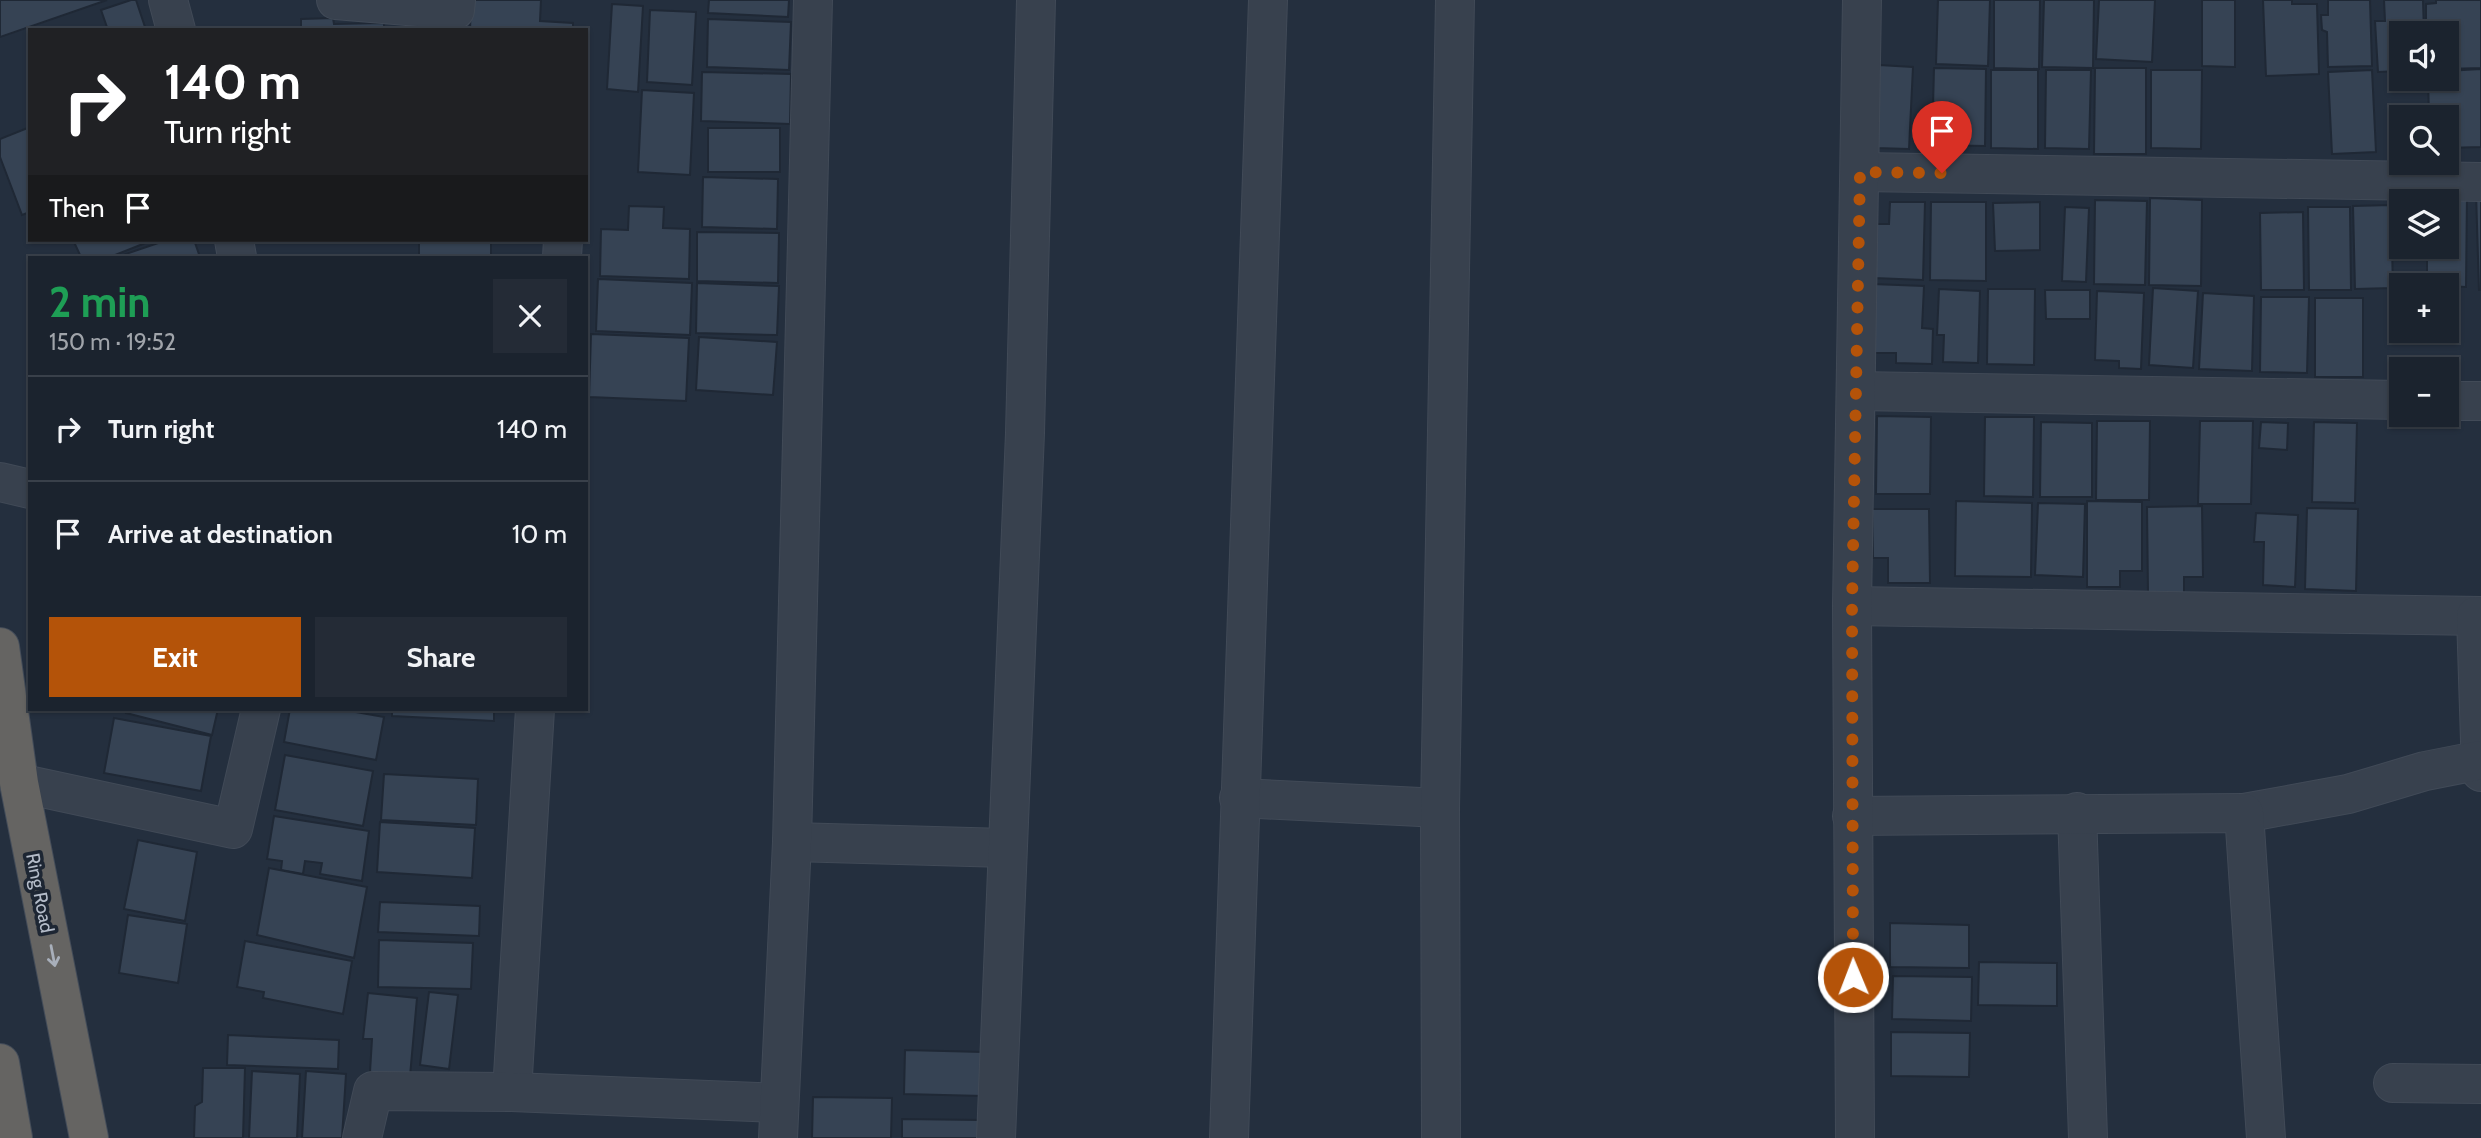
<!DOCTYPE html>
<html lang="en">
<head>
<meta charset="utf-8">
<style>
  body { margin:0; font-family:Cabin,sans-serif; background:#242b36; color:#f1f3f6; height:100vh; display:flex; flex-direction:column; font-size:26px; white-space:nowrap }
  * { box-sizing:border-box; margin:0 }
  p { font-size:23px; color:#a0a4aa }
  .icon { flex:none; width:38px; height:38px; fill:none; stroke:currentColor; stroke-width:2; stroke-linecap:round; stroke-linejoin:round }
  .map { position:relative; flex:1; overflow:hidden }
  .details { position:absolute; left:28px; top:256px; width:560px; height:455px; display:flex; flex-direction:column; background:#1b232e; border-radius:0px; box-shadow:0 2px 5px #0004,0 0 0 2px #39404a }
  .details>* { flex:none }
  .top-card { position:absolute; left:28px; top:28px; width:560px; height:214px; border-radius:0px; box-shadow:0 2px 5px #0004,0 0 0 2px #39404a; background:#202124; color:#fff; overflow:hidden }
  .buttons { position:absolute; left:2389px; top:21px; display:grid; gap:14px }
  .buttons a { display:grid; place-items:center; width:70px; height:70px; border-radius:0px; background:#1b232e; box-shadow:0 2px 5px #0004,0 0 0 2px #39404a; font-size:35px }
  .pin { position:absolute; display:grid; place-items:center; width:60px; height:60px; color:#fff; margin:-72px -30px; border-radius:50% 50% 50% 0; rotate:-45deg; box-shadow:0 0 7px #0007 }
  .pin .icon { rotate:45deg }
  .me { position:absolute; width:77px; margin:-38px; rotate:359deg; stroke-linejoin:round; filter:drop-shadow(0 0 5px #0008) }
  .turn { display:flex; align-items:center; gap:24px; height:147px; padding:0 21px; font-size:32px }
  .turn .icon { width:91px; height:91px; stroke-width:2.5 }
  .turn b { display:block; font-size:49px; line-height:60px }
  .then { display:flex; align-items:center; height:66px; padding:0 21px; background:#0003; gap:14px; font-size:26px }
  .round { display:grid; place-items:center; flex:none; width:74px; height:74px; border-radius:0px; background:#242b36 }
  .headline { display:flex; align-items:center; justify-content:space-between; height:119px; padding:0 21px }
  h1 { font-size:42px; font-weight:700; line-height:52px; color:#1e9e55 }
  .action { display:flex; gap:14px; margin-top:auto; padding:14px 21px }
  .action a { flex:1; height:80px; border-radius:0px; background:#b45309; color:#fff; font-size:28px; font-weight:700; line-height:80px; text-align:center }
  .action a+a { background:#242b36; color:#f1f3f6 }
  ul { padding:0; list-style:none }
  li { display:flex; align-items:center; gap:21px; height:105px; padding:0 21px; border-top:2px solid #39404a }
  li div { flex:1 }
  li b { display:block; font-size:26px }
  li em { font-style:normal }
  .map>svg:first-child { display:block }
  .building { fill:#364354; stroke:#1f2835; stroke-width:2 }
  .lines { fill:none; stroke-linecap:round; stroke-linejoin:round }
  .minor-casing { stroke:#414a57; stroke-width:40 }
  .trunk-casing { stroke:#434c59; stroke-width:40 }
  .minor { stroke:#38414e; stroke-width:38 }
  .trunk { stroke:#656462; stroke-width:38 }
  .oneway { stroke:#a8afba }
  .route { stroke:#b45309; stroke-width:12; stroke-dasharray:0 21.6 }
  .labels { text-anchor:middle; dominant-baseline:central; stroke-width:7; stroke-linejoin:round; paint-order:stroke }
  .street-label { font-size:19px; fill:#b4bcc9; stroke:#1d2633 }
</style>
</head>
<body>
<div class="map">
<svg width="2481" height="1138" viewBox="0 0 2481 1138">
  <rect width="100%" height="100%" fill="#242f3e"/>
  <g class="building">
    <polygon points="0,0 107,0 0,37"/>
    <polygon points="131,0 136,0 146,30 108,30 101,10"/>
    <polygon points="471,0 541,0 540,21 573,23 573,30 470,30"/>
    <polygon points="709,0 789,0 788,17 708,13"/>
    <polygon points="1938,0 1990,0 1988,66 1936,64"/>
    <polygon points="1994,0 2040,0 2039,69 1994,68"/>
    <polygon points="2044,0 2094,0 2093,68 2042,67"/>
    <polygon points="2099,0 2155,0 2152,62 2096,59"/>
    <polygon points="2202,0 2235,0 2235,67 2202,66"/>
    <polygon points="2263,0 2292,0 2292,4 2317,4 2319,74 2266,76"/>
    <polygon points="2328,0 2370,0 2372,66 2328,67 2327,32 2322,30 2321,15 2328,15"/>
    <polygon points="2384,0 2423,0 2424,33 2401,33 2401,71 2378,72 2375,21 2385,21"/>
    <polygon points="2436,0 2481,0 2481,68 2446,69 2446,33 2426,33 2426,4 2436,3"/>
    <polygon points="612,4 643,6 638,92 607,89"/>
    <polygon points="650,10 696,12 692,85 647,82"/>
    <polygon points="333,18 334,24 384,23 384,30 301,30 301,19"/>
    <polygon points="708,19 791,22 789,70 707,67"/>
    <polygon points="1879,65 1913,67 1909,149 1875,148"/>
    <polygon points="1934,68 1986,69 1985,146 1932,145"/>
    <polygon points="2095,68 2146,68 2146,154 2094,154"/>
    <polygon points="2481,69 2481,147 2446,148 2446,117 2429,117 2428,79 2446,79 2446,71"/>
    <polygon points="1991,70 2038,70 2038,149 1991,148"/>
    <polygon points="2046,70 2091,70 2089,149 2045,148"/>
    <polygon points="2151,70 2202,70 2201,149 2151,148"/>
    <polygon points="2372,70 2376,152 2332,154 2328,72"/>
    <polygon points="702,72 791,74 790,124 701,121"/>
    <polygon points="642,90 694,93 690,175 638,172"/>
    <polygon points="30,127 30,212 22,215 0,157 0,139"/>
    <rect x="708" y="128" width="72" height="44"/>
    <polygon points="703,177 778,179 777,229 702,227"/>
    <polygon points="2427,192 2467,192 2466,287 2427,285 2427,247 2446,247 2446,201 2427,201"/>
    <polygon points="2476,192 2481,192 2481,290 2479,290"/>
    <polygon points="2150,198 2202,200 2201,286 2149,285"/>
    <polygon points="2095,200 2147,201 2145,285 2094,284"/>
    <polygon points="1890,202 1925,202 1923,280 1874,278 1875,224 1889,224"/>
    <polygon points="1931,202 1986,202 1986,281 1930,280"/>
    <polygon points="2040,202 2040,250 1995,251 1993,203"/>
    <polygon points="2391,205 2393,288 2355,289 2353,206"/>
    <polygon points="629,206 664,207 663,228 690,229 689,279 600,276 601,229 628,230"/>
    <polygon points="2065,207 2089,208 2086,282 2062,281"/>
    <polygon points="2308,207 2350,207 2351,290 2309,290"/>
    <polygon points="2303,212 2304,290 2261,290 2260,213"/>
    <polygon points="697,232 779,233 778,283 697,281"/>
    <polygon points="73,240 153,240 110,257 81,257"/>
    <polygon points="167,240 194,240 200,257 117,257"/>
    <rect x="419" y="240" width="72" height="17"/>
    <polygon points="598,279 692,283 690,335 596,331"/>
    <polygon points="697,283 779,286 777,335 696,333"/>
    <polygon points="1872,284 1924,286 1922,328 1933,329 1932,364 1896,363 1896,353 1870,353"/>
    <polygon points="2153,288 2198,291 2193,368 2149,365"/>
    <polygon points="1939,289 1980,291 1978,363 1943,362 1944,335 1937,335"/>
    <polygon points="1988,289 2035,289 2034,365 1987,364"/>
    <polygon points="2045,290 2090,290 2090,319 2046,319"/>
    <polygon points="2097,291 2144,293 2141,369 2119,368 2119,361 2095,360"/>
    <polygon points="2203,293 2254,296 2252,371 2199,369"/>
    <polygon points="2261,297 2309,297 2307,373 2260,372"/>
    <rect x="2315" y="298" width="48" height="79"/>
    <polygon points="591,334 689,338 686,401 589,397"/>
    <polygon points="699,337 777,342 773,395 696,390"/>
    <polygon points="1877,416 1931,417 1930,494 1876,494"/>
    <polygon points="1985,417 2034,417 2033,497 1984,496"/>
    <polygon points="2097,421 2150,421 2149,500 2096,500"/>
    <polygon points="2200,421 2253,421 2251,504 2198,504"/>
    <polygon points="2041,422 2092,423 2092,497 2040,497"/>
    <polygon points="2261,422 2288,423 2287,450 2259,448"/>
    <polygon points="2314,422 2357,423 2355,503 2312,502"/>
    <polygon points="1956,501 2032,503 2031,577 1955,576"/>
    <polygon points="2087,501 2142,502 2142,571 2120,571 2120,587 2087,587"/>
    <polygon points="2038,503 2085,504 2083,577 2035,575"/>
    <polygon points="2202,506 2203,577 2184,577 2184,593 2148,593 2147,507"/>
    <polygon points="2307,508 2358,509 2356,591 2305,589"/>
    <polygon points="1872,509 1929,509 1930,583 1888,583 1888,558 1873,558"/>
    <polygon points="2256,513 2298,515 2295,587 2263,585 2264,542 2254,542"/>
    <polygon points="127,709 218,709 212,735 126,713"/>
    <polygon points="290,709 339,709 384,717 376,760 284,742"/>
    <polygon points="392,709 494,709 494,721 392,716"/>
    <polygon points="114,718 211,736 201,791 104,773"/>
    <polygon points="285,755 373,771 363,826 275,810"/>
    <polygon points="384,774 478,779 476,825 381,820"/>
    <polygon points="274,816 369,831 362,881 320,874 322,863 305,861 303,874 281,870 282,861 267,859"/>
    <polygon points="380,822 475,828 472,878 377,872"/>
    <polygon points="138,840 197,852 185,921 124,909"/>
    <polygon points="269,868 367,887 354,958 257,935"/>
    <polygon points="380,902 480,906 479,936 378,932"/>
    <polygon points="128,915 187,924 178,983 119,973"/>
    <polygon points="1890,923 1969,925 1969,968 1890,967"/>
    <polygon points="379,940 473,943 471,989 378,987"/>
    <polygon points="245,941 352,961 343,1014 263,998 264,992 237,987"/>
    <polygon points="1979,962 2057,963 2057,1006 1978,1005"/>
    <polygon points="1893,976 1972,977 1971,1021 1892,1019"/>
    <polygon points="429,992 458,995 449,1069 420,1065"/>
    <polygon points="368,993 417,998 410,1076 370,1072 372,1039 363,1039"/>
    <polygon points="1891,1032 1970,1033 1969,1077 1891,1076"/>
    <polygon points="228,1035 339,1040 338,1069 227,1065"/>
    <polygon points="905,1050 983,1052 983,1096 904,1094"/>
    <polygon points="203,1068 245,1068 243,1138 194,1138 195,1106 202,1102"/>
    <polygon points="252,1071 300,1074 297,1138 249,1138"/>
    <polygon points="306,1071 346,1074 342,1138 302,1138"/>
    <polygon points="813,1097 892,1098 891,1138 812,1138"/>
    <polygon points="902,1119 980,1120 980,1138 902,1138"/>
  </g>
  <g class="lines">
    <g class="minor-casing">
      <g id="minor">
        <polyline points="168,0 176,30"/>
        <polyline points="336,0 455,10 456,0"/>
        <polyline points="1860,172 2481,182"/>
        <polyline points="234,240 237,257"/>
        <polyline points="562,257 563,240"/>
        <polyline points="1856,391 2401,400"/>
        <polyline points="2446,401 2481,401"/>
        <polyline points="0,482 30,489"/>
        <polyline points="1852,606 2481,616"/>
        <polyline points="2476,616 2481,772"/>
        <polyline points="19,783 233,829 261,709"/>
        <polyline points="1239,798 1440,808"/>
        <polyline points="2077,812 2088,1138"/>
        <polyline points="2244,813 2348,794 2425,771 2481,760"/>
        <polyline points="1852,816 2244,813 2266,1138"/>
        <polyline points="792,842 1006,848"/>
        <polyline points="2393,1083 2481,1084"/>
        <polyline points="512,1092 535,709"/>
        <polyline points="362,1138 373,1091 512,1092 779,1103"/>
        <polyline points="778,1138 792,842 813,0"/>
        <polyline points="996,1138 1025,433 1036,0"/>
        <polyline points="1229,1138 1268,0"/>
        <polyline points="1441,1138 1440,808 1455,0"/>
        <polyline points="1855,1138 1852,606 1862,0"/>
      </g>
    </g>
    <g class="trunk-casing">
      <g id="trunk">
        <polyline points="0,647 19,783 89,1138"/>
        <polyline points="0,1063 13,1138"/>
      </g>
    </g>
    <use href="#minor" class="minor"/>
    <use href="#trunk" class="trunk"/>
  </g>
  <defs><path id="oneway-shaft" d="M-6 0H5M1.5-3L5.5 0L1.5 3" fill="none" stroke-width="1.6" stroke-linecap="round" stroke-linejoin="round" transform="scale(1.75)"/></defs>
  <use class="oneway" href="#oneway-shaft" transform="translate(53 956) rotate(79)"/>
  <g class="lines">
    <polyline class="route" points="1853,977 1852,606 1860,172 1942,173"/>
  </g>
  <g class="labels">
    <g class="street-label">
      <text transform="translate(40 893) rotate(79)">Ring Road</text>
    </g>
  </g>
</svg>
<div class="buttons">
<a><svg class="icon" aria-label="sound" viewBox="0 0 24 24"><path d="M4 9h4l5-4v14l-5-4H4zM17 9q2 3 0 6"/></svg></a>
<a><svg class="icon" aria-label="search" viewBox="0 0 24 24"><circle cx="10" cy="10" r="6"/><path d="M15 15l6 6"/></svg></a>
<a><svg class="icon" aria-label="layers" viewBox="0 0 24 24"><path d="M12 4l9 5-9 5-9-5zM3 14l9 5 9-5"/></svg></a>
<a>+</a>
<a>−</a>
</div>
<div class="pin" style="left:1942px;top:173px;background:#d93025"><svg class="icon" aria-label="arrive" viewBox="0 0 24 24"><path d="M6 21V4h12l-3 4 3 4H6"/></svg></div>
<svg class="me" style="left:1853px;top:977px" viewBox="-20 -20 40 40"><circle r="17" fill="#b45309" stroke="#fff" stroke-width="3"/><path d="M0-11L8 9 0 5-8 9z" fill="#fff"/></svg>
<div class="top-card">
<div class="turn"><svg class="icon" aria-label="right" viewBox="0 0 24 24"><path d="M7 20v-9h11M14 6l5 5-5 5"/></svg><div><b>140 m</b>Turn right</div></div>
<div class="then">Then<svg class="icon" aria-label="arrive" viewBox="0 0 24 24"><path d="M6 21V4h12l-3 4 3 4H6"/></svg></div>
</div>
<section class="details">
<div class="headline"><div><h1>2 min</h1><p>150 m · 19:52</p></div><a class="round"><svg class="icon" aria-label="close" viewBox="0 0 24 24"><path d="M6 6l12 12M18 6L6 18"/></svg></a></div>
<ul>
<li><svg class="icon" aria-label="right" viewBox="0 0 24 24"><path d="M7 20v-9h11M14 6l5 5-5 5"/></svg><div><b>Turn right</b></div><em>140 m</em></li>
<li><svg class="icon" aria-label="arrive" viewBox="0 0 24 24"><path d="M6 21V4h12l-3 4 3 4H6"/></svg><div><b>Arrive at destination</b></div><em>10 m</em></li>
</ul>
<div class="action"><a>Exit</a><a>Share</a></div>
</section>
</div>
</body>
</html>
